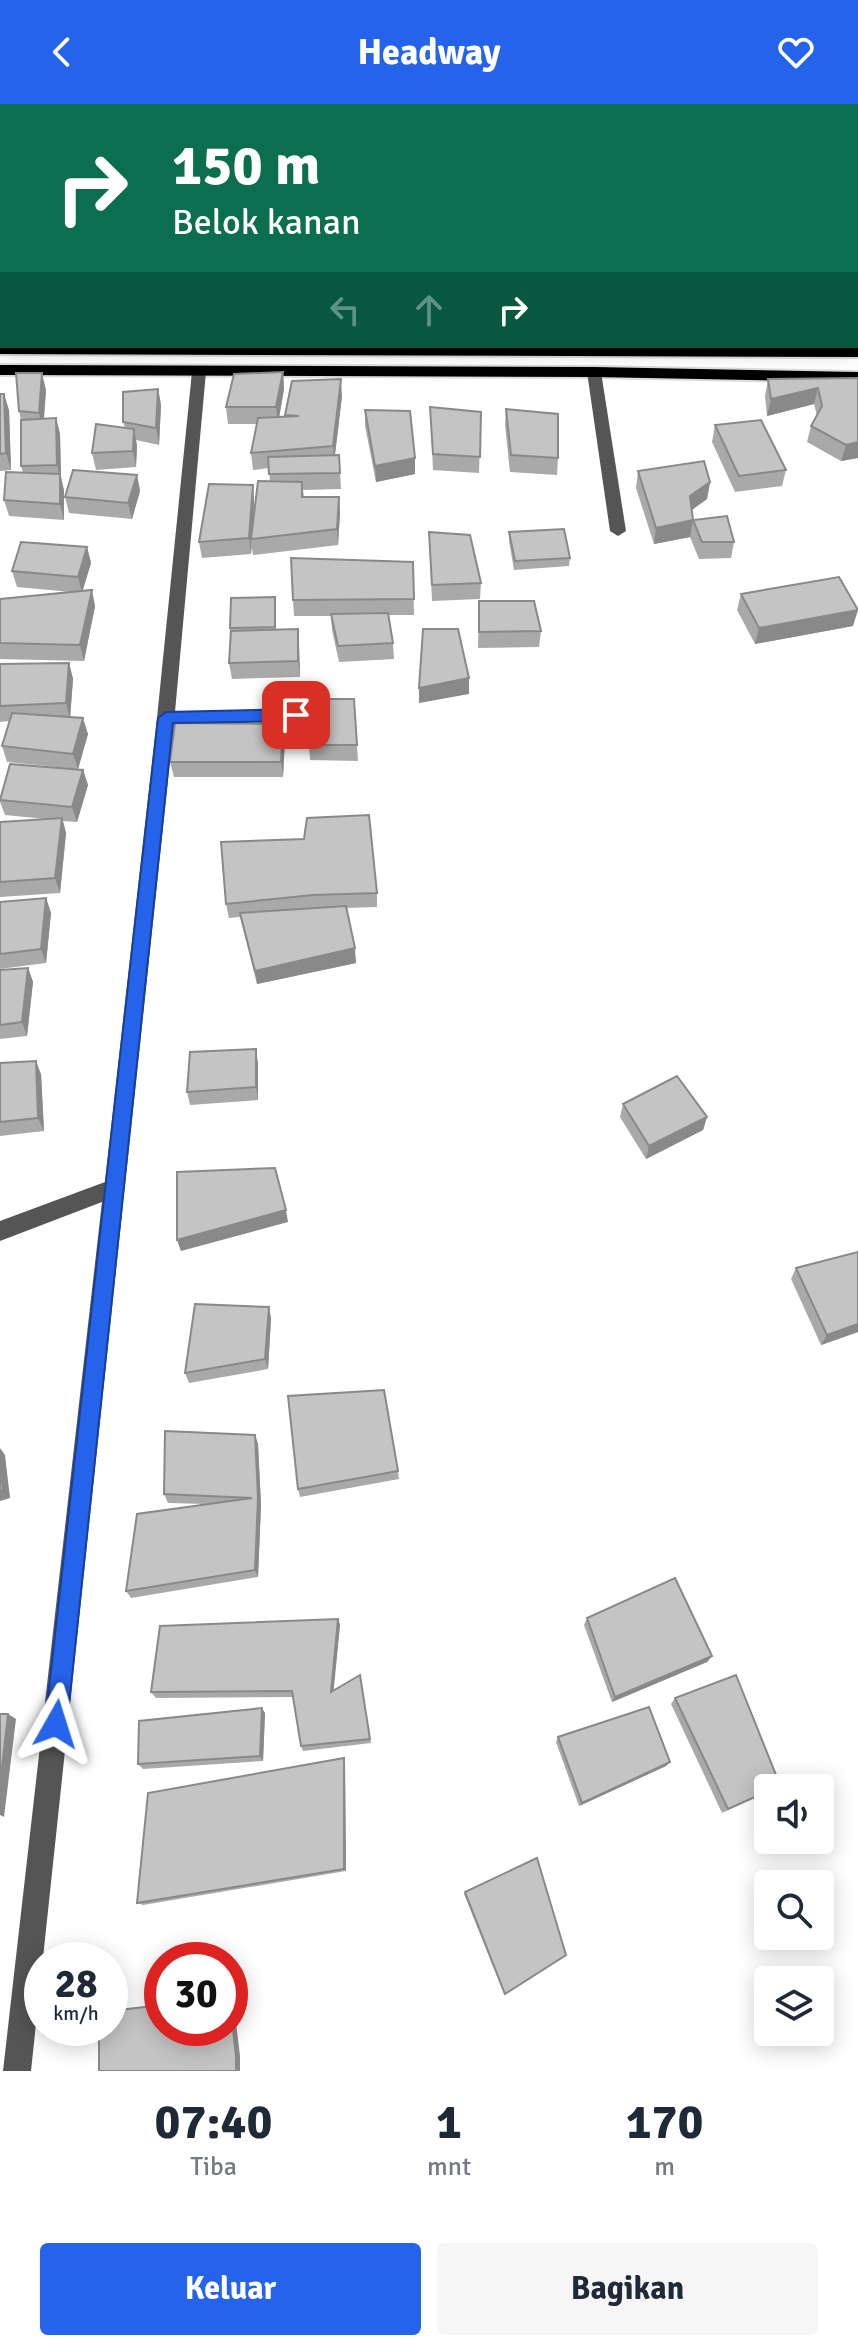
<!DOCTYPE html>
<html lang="id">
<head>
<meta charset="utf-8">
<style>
  body { margin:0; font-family:Signika,sans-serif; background:#f6f6f7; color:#1f2937; height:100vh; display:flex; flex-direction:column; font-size:30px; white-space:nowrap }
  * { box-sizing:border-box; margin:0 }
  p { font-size:26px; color:#747a83 }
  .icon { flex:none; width:44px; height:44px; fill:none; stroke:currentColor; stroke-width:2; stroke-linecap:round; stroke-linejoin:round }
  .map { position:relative; height:1967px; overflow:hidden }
  .details { display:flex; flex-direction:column; background:#fff; flex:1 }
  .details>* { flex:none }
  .banner { position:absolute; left:0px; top:0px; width:858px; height:244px; box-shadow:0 4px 20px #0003; background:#0b6e4f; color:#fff; overflow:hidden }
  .fabs { position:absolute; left:754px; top:1670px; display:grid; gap:16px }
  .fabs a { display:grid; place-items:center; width:80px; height:80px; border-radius:8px; background:#fff; box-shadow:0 4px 20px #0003; font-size:40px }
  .speed { position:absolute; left:24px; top:1838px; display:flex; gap:16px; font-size:40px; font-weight:700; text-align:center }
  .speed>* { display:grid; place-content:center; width:104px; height:104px; border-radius:50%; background:#fff; box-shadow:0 4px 20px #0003; line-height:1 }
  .speed small { font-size:20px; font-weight:400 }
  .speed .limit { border:12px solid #d22; background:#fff; color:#111 }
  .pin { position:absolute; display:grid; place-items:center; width:68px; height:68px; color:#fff; margin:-34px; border-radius:16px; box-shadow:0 4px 12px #0006 }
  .me { position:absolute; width:88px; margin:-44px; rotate:6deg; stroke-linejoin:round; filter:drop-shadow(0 0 6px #0008) }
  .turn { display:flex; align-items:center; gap:28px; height:168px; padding:0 40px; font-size:36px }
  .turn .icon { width:104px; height:104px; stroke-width:2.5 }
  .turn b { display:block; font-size:56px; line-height:68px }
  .lanes { display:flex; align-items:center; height:76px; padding:0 40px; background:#0003; justify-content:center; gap:40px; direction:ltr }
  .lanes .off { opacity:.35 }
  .eta { display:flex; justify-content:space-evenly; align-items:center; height:136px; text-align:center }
  .eta b { font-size:48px; font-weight:800; line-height:56px }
  .button { display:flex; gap:16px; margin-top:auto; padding:16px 40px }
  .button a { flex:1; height:92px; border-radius:8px; background:#2563eb; color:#fff; font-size:32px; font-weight:800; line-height:92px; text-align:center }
  .button a+a { background:#f6f6f7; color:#1f2937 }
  header { display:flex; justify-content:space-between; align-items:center; height:104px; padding:0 40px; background:#2563eb; color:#fff; font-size:36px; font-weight:800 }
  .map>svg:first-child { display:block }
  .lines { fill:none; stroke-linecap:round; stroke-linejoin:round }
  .highway-casing { stroke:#dbdbdb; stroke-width:4 }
  .minor { fill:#555; fill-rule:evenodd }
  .highway { fill:#000; fill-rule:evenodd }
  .wall { fill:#a9a9a9 }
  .shaded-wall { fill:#898989 }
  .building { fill:#c4c4c4; stroke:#898989; stroke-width:2 }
  .route { fill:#2563eb; stroke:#184099; stroke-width:2 }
</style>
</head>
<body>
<header><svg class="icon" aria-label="back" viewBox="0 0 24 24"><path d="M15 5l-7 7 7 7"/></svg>Headway<svg class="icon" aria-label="heart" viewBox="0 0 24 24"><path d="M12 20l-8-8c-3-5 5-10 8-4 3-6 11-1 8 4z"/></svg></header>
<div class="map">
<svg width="858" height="1967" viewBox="0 0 858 1967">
  <rect width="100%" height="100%" fill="#fff"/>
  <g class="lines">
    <g class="highway-casing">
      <g id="highway">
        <polygon points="0,240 858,243 858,253 0,250"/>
        <polygon points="0,261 594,263 858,268 858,278 594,273 0,271"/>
      </g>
    </g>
    <g class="minor">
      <polygon points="193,0 206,0 207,2 194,2"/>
      <polygon points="395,0 408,0 409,2 396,2"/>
      <polygon points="199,264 206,268 175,608 296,605 305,611 296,617 174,620 31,1967 3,1967 102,1098 0,1137 0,1117 105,1078 157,614 192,268"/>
      <polygon points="594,264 601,268 626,427 618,432 610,427 587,268"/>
    </g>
    <use href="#highway" class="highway"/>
  </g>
  <g class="wall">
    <polygon points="0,0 15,0 13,2 2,2 2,7 0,7"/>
    <polygon points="461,0 508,0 508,2 463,2"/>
    <polygon points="555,0 607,0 607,2 557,2"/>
    <polygon points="856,36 858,36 858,99 856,98"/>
    <polygon points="858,100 858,195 856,195 856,101"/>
    <polygon points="283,268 284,285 279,313 285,313 285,311 342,292 335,351 339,351 341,385 303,386 304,393 339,393 340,409 338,441 253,451 252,444 251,450 202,454 199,438 253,381 254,397 254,412 270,378 269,364 253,366 251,349 257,320 228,320 226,303"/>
    <polygon points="858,274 858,354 841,357 807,338 811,322 817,312 814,300 767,312 765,292 768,275"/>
    <polygon points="158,285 161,301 159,341 136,336 137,342 136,363 96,366 92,349 125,324 123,318"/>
    <polygon points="46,286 44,314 56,314 60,330 61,373 64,387 64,416 9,412 4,396 23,369 21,362 21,316 19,307"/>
    <polygon points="0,290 9,306 11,366 0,367"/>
    <polygon points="430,303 481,308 479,369 433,366"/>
    <polygon points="506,305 558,354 557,371 510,368 505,321"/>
    <polygon points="365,306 415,354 415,370 376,378 365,322"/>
    <polygon points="715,321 786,366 782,382 735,388 712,338"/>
    <polygon points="638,367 710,378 707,395 692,406 693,416 734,438 731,454 699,455 690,433 654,440 636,384"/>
    <polygon points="137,371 140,387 132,415 69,409 65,393"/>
    <polygon points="429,428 481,479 480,495 432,497"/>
    <polygon points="509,428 570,454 569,462 514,466 509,437"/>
    <polygon points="87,443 91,459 82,487 95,502 84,557 0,555 0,495 71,488 17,483 12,467"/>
    <polygon points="413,458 414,511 388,511 393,539 394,555 339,558 332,526 331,512 294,512 293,496"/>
    <polygon points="741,490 853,522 755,540 737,506"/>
    <polygon points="479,497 541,527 539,543 478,544"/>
    <polygon points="276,502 276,526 299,541 300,573 232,575 229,559 230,524"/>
    <polygon points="69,559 73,575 70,613 88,630 78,665 7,658 2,642 10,617 0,618 0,560"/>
    <polygon points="354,595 358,657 310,656 309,641"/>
    <polygon points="283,620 285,635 283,673 174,673 170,658"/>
    <polygon points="83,666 88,681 77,718 63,717 66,729 60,789 0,793 0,718 46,715 5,711 0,698 0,693"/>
    <polygon points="221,738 377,789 377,803 346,804 356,859 257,880 240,813 229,814 226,800"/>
    <polygon points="46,794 51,809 46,859 0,865 0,798"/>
    <polygon points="28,864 33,878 27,932 0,935 0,866"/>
    <polygon points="0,959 41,970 44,1027 0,1032"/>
    <polygon points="258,959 258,996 190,1001 187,988"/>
    <polygon points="623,1000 707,1013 703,1026 646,1055 620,1013"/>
    <polygon points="796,1164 858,1228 821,1241 791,1175"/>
    <polygon points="271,1214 268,1265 189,1279 185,1269"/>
    <polygon points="255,1331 258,1340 261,1401 258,1473 131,1494 126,1487 206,1400 168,1399 164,1390"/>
    <polygon points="398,1367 399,1375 300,1393 298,1385"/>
    <polygon points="587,1514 712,1552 707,1558 612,1598 584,1521"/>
    <polygon points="338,1515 340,1521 333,1586 360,1571 371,1639 303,1647 301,1642 293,1593 156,1594 151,1588"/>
    <polygon points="675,1594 780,1681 776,1684 768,1684 768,1688 722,1709 671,1600"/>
    <polygon points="265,1609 263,1657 143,1665 138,1660"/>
    <polygon points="558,1633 670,1658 666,1662 579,1702 556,1638"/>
    <polygon points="344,1654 345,1658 346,1767 143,1801 137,1799"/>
    <polygon points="465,1788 505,1890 504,1890 464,1790"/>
  </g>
  <g class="shaded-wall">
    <polygon points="271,0 325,0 306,2 271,2"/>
    <polygon points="480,0 508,0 508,2 475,2 475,1"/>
    <rect x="521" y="0" width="22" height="2"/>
    <polygon points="283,268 284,285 278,320 276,303"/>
    <polygon points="42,269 46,286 43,325 39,309"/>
    <polygon points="341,275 342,292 334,358 333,342"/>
    <polygon points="818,284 814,300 767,312 771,295"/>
    <polygon points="158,285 161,301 159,341 156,324"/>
    <polygon points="4,290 9,306 11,366 6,349"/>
    <polygon points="56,314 60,330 61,373 64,387 64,416 60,400 60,374 57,361"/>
    <polygon points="134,325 137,342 136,363 133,347"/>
    <polygon points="858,338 858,354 841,357 846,341"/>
    <polygon points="415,354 415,370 376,378 375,362"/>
    <polygon points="137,371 140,387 132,415 128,399"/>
    <polygon points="710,378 707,395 687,409 690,392"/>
    <polygon points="253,381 254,397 252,434 251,435 251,450 249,434"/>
    <polygon points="339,393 340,409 338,441 337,425"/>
    <polygon points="693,416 690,433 654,440 656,424"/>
    <polygon points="87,443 91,459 82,489 78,473"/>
    <polygon points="92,486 95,502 84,557 80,541"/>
    <polygon points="858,506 853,522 755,540 759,524"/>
    <polygon points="298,525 299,541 300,573 298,557"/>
    <polygon points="69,559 73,575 70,615 66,599"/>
    <polygon points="469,574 469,590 419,599 419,584"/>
    <polygon points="83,614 88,630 78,665 73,650"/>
    <polygon points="283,620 285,635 283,673 281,658"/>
    <polygon points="83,666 88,681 77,718 72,703"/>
    <polygon points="62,714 66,729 60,789 55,774"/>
    <polygon points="46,794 51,809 46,859 41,845"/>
    <polygon points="355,844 356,859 257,880 255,867"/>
    <polygon points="28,864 33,878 27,932 22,918"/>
    <polygon points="256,945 258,959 258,996 256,983"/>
    <polygon points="36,957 41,970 44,1027 38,1014"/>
    <polygon points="707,1013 703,1026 646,1055 649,1042"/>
    <polygon points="286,1106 288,1118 181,1147 177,1136"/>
    <polygon points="269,1203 271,1214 268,1265 265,1255"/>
    <polygon points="858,1220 858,1228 821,1241 827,1231"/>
    <polygon points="255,1331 258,1340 261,1401 258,1473 255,1466"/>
    <polygon points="0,1344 5,1351 10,1394 0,1397"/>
    <polygon points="338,1515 340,1521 333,1593 331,1588"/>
    <polygon points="712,1552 707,1558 612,1598 615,1593"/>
    <polygon points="262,1604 265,1609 263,1657 260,1652"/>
    <polygon points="8,1610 16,1615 4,1713 0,1711 0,1681"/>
    <polygon points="344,1654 345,1658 346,1767 344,1765"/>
    <polygon points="670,1658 666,1662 579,1702 582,1699"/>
    <polygon points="230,1893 233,1893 240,1952 240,1967 236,1967"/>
  </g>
  <g class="building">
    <polygon points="358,0 396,0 398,2 359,2"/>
    <polygon points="627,0 654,0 656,2 618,2"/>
    <polygon points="856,36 858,36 858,79 856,78"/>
    <rect x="0" y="94" width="2" height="57"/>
    <polygon points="858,100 858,171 856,166 856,101"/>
    <polygon points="283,268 276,303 226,303 234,270"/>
    <polygon points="16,269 42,269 39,309 19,307"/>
    <polygon points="858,274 858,338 846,341 811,322 822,302 818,284 771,295 768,275"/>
    <polygon points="341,275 333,342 251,349 258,314 299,312 285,311 292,277"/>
    <polygon points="158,285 156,324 123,318 123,288"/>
    <polygon points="0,290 4,290 6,349 0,350"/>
    <polygon points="430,303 481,308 480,353 433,350"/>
    <polygon points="506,305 558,310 558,354 511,351"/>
    <polygon points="365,306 410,307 415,354 375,362"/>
    <polygon points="56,314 57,361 21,362 21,316"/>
    <polygon points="761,316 786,366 739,372 715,321"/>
    <polygon points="96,320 134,325 133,347 92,349"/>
    <polygon points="339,351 340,369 269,370 268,353"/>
    <polygon points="704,357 710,378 690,392 693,416 656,424 638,367"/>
    <polygon points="73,366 137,371 128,399 65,393"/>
    <polygon points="6,368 60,370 60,400 4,396"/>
    <polygon points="258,377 302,378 302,393 339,393 337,425 251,435"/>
    <polygon points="209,380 253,381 249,434 199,438"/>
    <polygon points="727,412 734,438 702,438 693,416"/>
    <polygon points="564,425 570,454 515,457 509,428"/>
    <polygon points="429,428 470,431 481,479 432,481"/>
    <polygon points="21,438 87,443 78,473 12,467"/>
    <polygon points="291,454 413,458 414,495 293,496"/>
    <polygon points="839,473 858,506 759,524 741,490"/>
    <polygon points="92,486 80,541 0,539 0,495"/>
    <polygon points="275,493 275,523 230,524 231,494"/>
    <polygon points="479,497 534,497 541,527 479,528"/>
    <polygon points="388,509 393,539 338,542 331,510"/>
    <polygon points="298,525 298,557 229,559 231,527"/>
    <polygon points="423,525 458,525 469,574 419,584"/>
    <polygon points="69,559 66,599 0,602 0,560"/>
    <polygon points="311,595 354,595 357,641 309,641"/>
    <polygon points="12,609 83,614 73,650 2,642"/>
    <polygon points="175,619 283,620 281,658 170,658"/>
    <polygon points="10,660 83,666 72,703 0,696"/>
    <polygon points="369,711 377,789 313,791 226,800 221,738 304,735 307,714"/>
    <polygon points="62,714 55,774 0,778 0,718"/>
    <polygon points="46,794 41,845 0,850 0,798"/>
    <polygon points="346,802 355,844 255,867 240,809"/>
    <polygon points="28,864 22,918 0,921 0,866"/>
    <polygon points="256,945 256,983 187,988 190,948"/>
    <polygon points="36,957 38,1014 0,1018 0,959"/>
    <polygon points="677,972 707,1013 649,1042 623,1000"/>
    <polygon points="275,1064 286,1106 177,1136 177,1068"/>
    <polygon points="858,1148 858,1220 827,1231 796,1164"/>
    <polygon points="195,1200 269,1203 265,1255 185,1269"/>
    <polygon points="384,1286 398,1367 298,1385 288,1292"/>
    <polygon points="165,1327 255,1331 258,1393 255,1466 126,1487 137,1410 252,1394 164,1390"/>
    <polygon points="0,1360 3,1386 0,1387"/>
    <polygon points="675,1474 712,1552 615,1593 587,1514"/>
    <polygon points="338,1515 331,1588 360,1571 370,1635 301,1642 292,1587 151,1588 160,1522"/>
    <polygon points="736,1571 780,1681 774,1684 768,1684 768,1687 728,1705 675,1594"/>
    <polygon points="649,1603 670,1658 582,1699 558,1633"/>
    <polygon points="262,1604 260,1652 138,1660 139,1617"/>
    <polygon points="0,1610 8,1610 0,1681"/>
    <polygon points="344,1654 344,1765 137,1799 148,1689"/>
    <polygon points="537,1754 566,1851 505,1890 465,1788"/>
    <polygon points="230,1897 236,1953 236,1967 99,1967 99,1924 110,1924 110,1907 162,1901 162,1924 230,1924"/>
  </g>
  <polygon class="route" points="296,605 304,611 296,617 173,619 67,1620 64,1628 56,1631 48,1628 45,1620 158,614 166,608"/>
</svg>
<div class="fabs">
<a><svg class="icon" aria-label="sound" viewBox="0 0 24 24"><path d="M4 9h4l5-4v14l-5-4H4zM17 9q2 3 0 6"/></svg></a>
<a><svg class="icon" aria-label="search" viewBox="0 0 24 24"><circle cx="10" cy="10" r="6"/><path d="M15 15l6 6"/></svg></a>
<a><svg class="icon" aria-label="layers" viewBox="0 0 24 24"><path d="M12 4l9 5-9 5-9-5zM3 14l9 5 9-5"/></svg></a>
</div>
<div class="speed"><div>28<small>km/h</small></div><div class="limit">30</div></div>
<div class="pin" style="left:296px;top:611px;background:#d93025"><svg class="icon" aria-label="arrive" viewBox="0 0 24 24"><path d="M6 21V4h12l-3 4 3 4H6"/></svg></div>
<svg class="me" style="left:56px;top:1620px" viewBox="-20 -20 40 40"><path d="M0-17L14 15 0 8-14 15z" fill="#2563eb" stroke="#fff" stroke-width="4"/></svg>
<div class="banner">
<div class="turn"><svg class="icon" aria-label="right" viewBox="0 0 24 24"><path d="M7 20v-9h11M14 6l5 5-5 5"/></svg><div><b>150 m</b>Belok kanan</div></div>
<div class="lanes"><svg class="icon off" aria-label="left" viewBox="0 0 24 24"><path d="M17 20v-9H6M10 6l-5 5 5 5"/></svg><svg class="icon off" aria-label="ahead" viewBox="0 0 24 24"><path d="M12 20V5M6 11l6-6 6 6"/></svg><svg class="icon" aria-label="right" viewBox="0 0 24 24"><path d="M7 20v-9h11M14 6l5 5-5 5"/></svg></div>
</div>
</div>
<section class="details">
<div class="eta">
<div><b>07:40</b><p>Tiba</p></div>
<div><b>1</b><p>mnt</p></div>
<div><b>170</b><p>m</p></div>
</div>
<div class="button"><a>Keluar</a><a>Bagikan</a></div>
</section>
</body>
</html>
